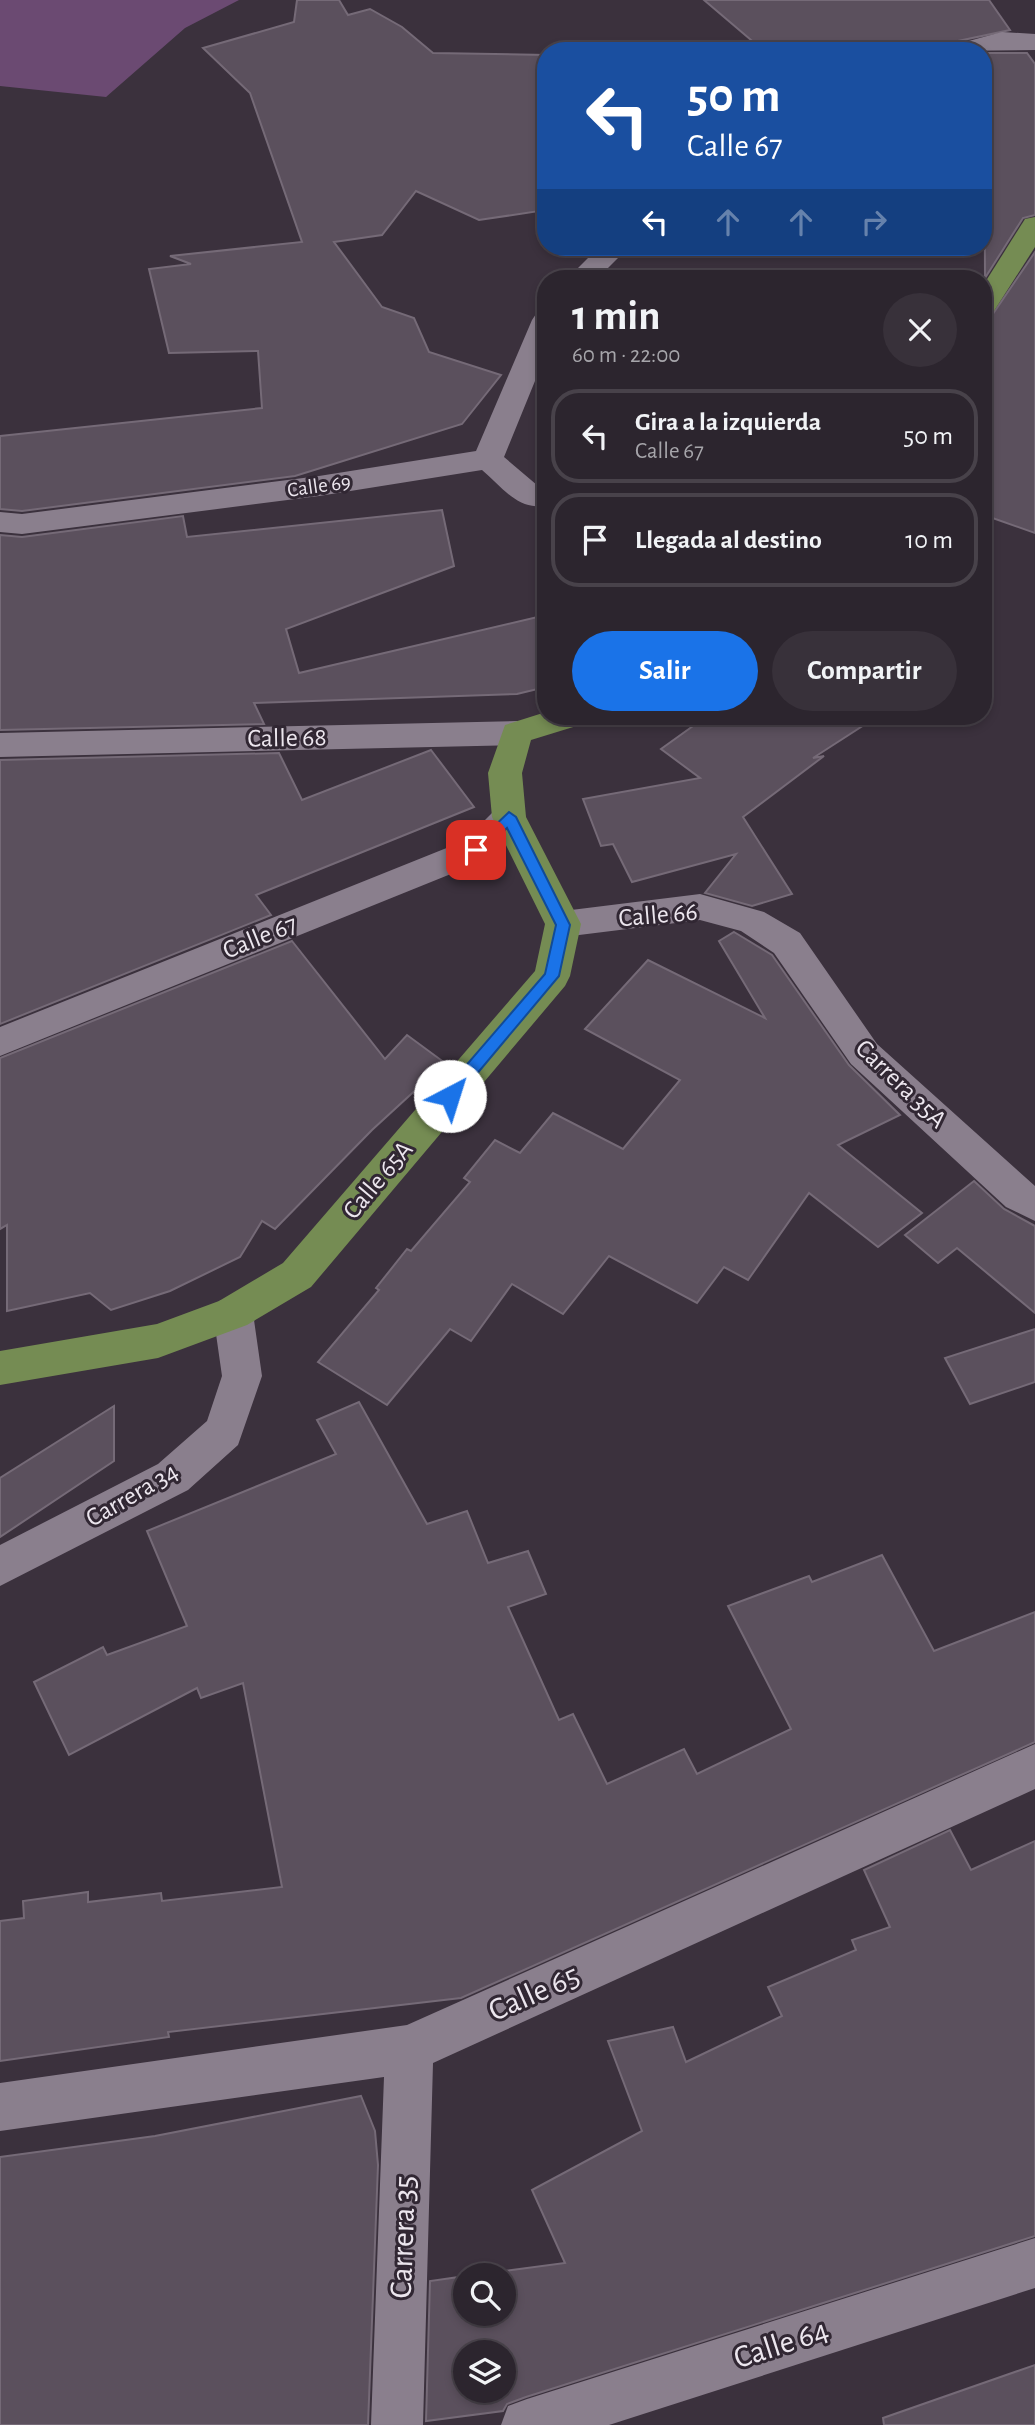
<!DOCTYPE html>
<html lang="es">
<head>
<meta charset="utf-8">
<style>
  body { margin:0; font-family:"Alegreya Sans",sans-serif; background:#38313a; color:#f1f3f6; height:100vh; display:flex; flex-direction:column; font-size:26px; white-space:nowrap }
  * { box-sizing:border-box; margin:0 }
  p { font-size:23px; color:#a6a5aa }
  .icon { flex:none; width:38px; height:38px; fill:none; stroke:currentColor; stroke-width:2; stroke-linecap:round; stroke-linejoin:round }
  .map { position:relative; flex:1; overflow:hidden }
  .details { position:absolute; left:537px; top:270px; width:455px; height:455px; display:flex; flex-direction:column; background:#2c252e; border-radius:28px; box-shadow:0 4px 10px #0003,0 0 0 2px #48424a }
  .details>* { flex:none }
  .banner { position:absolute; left:537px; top:42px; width:455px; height:214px; border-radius:28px; box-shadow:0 4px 10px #0003,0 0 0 2px #48424a; background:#1a4fa0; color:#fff; overflow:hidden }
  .fabs { position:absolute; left:453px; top:2263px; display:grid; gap:14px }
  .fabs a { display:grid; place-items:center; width:63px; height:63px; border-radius:50%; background:#2c252e; box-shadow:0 4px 10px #0003,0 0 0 2px #48424a; font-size:35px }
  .pin { position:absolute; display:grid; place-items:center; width:60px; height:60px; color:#fff; margin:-30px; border-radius:14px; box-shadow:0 4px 10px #0006 }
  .me { position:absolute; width:77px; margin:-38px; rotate:40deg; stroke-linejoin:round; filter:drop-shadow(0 0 5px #0008) }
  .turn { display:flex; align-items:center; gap:24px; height:147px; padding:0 35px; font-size:32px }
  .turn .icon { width:91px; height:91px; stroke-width:2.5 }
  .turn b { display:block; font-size:49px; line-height:60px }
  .lanes { display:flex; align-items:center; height:66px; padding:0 35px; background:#0003; justify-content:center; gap:35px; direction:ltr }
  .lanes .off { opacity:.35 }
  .round { display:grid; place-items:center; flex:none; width:74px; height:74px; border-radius:37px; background:#38313a }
  .headline { display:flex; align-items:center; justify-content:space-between; height:119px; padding:0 35px }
  h1 { font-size:42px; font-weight:700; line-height:52px }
  .action { display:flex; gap:14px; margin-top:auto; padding:14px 35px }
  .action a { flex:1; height:80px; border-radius:42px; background:#1a73e8; color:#fff; font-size:28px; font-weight:700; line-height:80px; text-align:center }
  .action a+a { background:#38313a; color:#f1f3f6 }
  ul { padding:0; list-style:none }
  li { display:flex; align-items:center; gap:21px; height:94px; margin:0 14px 10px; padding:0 21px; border:4px solid #48424a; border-radius:28px }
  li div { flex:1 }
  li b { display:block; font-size:26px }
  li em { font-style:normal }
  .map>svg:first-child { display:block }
  .green { fill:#6b4a72 }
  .building { fill:#5b505d; stroke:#756a77; stroke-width:2; fill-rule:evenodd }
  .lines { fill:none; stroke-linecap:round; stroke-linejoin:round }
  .minor { fill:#8a7f8d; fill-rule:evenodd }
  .major { fill:#758c53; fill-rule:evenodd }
  .route { fill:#1a73e8; stroke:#114b97; stroke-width:2 }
  .labels { text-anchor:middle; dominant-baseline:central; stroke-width:6; stroke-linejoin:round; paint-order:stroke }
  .far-street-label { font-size:21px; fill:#ece6ee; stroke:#312733 }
  .street-label { font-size:26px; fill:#ece6ee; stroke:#312733 }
  .near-street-label { font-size:32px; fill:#ece6ee; stroke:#312733 }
</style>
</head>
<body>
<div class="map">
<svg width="1035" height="2425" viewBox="0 0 1035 2425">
  <rect width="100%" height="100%" fill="#3b313d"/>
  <polygon class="green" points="0,0 239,0 185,28 106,97 0,86"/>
  <g class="building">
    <polygon points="297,0 339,0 348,15 370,9 402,27 433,53 546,55 546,210 479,220 416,191 382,235 334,242 382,307 414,318 429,352 501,375 462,424 295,476 22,511 0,509 0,436 262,408 258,351 169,353 149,269 191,264 170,256 302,242 250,93 203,48 294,22"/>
    <polygon points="704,0 989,0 1010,30 949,43 945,51 764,51"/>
    <polygon points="984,53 1027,53 1035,64 1035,215 1023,218 985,278"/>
    <polygon points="1035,252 1035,533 984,515 984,327"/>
    <polygon points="442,510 454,566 286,629 299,673 546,615 546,687 517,694 254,703 264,724 0,730 0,535 22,537 183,516 187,537"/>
    <polygon points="707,716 878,716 813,758 824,756 743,817 792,894 752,906 705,893 736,854 632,882 613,844 601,846 583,799 700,778 661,749"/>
    <polygon points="431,750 474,807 256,895 271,915 0,1024 0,760 279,753 302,800"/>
    <polygon points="734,932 772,955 849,1065 900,1115 838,1145 922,1213 878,1247 809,1193 748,1280 724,1267 697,1303 609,1256 563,1314 512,1284 471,1341 450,1329 387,1405 318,1362 379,1290 376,1288 407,1249 411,1251 470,1182 464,1178 495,1140 520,1153 553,1113 623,1149 680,1080 585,1029 648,960 765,1018 719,941"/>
    <polygon points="292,941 385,1059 407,1035 445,1063 372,1130 275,1229 262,1221 240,1257 170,1291 111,1310 90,1293 7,1311 7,1225 0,1229 0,1058"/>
    <polygon points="974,1181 1004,1209 1035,1226 1035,1313 957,1248 938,1263 905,1235"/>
    <polygon points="1035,1329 1035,1382 970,1404 945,1358"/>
    <polygon points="359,1402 427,1524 467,1511 488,1563 528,1551 546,1594 508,1607 559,1720 573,1714 607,1784 684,1749 697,1774 791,1729 728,1606 809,1576 812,1582 882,1555 934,1651 1035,1612 1035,1742 461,1998 168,2032 169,2037 0,2061 0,1921 24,1918 23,1901 88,1892 88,1902 161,1893 162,1901 282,1887 243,1683 201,1698 197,1688 69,1755 34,1682 103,1647 107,1655 187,1626 147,1531 336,1454 317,1420"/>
    <polygon points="114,1406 114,1461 0,1537 0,1478"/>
    <path d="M950,1830L971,1870L1035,1841V2236L526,2397L507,2404L503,2411L426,2421L430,2281L466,2276V2314H504V2275H475L565,2263L532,2190L642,2131L608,2041L673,2027L686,2062L782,2016L768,1987L856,1950L852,1940L890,1927L864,1870ZM466,2352H504V2390H466Z"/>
    <polygon points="361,2096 375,2131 378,2165 368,2425 0,2425 0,2157 155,2136"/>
    <polygon points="1035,2365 1035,2425 884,2425 883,2418"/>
  </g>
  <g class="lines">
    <g class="minor">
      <polygon points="1002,32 1035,34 1035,50 947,51 950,46"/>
      <polygon points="599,247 629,247 598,278 568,278"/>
      <path d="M546,311V354L504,457L544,491V505C519,512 500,485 482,470L319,496L22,534L0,532V512L22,514L319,476L476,451L532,320L536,314Z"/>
      <polygon points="517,721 529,725 534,733 529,741 517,745 0,757 0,733"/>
      <polygon points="509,805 521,808 526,817 488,859 0,1056 0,1027 464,841 497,808"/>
      <polygon points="700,894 764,912 800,933 877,1044 1035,1186 1035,1221 1006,1207 851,1064 774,953 741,931 700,920 563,937 551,933 545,924 551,915 563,911"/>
      <polygon points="233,1296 247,1301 253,1313 262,1376 238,1445 188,1490 0,1586 0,1545 158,1464 207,1421 222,1376 213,1313 219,1301"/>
      <polygon points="1035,1744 1035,1789 433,2063 423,2425 371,2425 384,2077 0,2131 0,2083 407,2025"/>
      <polygon points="1035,2238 1035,2288 609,2425 501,2425 508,2406 527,2399"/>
    </g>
    <g class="major">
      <polygon points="1035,217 1035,247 994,311 984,313 984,284 1025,219"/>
      <polygon points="546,712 546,716 587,716 583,724 531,740 522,773 526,817 581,924 570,976 565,986 311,1287 247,1325 158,1358 0,1385 0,1351 157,1324 219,1301 283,1263 535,971 545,924 492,817 488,773 505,725"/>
    </g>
  </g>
  <polygon class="route" points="509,812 516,817 570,925 559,976 455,1100 444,1100 444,1091 545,974 556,925 507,828 481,854 476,856 469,850"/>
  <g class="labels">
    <g class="far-street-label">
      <text transform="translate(319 486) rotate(-8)">Calle 69</text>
    </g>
    <g class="street-label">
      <text transform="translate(287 738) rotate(-1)">Calle 68</text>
      <text transform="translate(658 915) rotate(-5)">Calle 66</text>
      <text transform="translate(260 937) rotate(-22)">Calle 67</text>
      <text transform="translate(901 1084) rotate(44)">Carrera 35A</text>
      <text transform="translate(378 1180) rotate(-50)">Calle 65A</text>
      <text transform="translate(132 1495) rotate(-30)">Carrera 34</text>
    </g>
    <g class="near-street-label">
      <text transform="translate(534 1993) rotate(-24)">Calle 65</text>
      <text transform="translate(403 2237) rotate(-88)">Carrera 35</text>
      <text transform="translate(781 2344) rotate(-18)">Calle 64</text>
    </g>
  </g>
</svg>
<div class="fabs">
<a><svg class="icon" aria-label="search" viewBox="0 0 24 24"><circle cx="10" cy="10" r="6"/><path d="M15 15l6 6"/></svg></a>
<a><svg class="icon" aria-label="layers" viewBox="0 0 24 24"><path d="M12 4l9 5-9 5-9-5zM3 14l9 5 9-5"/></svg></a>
</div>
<div class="pin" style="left:476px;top:850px;background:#d93025"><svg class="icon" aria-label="arrive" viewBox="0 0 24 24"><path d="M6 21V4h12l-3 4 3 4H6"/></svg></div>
<svg class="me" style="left:450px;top:1096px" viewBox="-20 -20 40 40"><circle r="19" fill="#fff"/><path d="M0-13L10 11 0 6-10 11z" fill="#1a73e8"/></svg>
<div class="banner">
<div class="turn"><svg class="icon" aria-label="left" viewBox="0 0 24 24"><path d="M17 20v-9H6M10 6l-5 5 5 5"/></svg><div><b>50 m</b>Calle 67</div></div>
<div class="lanes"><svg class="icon" aria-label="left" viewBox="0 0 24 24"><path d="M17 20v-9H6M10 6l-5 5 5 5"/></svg><svg class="icon off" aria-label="ahead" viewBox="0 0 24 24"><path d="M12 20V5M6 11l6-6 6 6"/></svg><svg class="icon off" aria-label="ahead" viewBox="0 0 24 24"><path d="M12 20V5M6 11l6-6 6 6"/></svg><svg class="icon off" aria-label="right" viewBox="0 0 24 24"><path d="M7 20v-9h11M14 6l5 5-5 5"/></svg></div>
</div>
<section class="details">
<div class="headline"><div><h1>1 min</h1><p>60 m · 22:00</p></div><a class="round"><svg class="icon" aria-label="close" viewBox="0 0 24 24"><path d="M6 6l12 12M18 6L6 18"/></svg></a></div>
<ul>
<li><svg class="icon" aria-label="left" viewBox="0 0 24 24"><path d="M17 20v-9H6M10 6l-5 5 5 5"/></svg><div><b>Gira a la izquierda</b><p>Calle 67</p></div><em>50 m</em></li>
<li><svg class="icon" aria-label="arrive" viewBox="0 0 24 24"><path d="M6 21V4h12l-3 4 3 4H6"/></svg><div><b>Llegada al destino</b></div><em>10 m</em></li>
</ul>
<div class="action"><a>Salir</a><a>Compartir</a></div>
</section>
</div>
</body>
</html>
